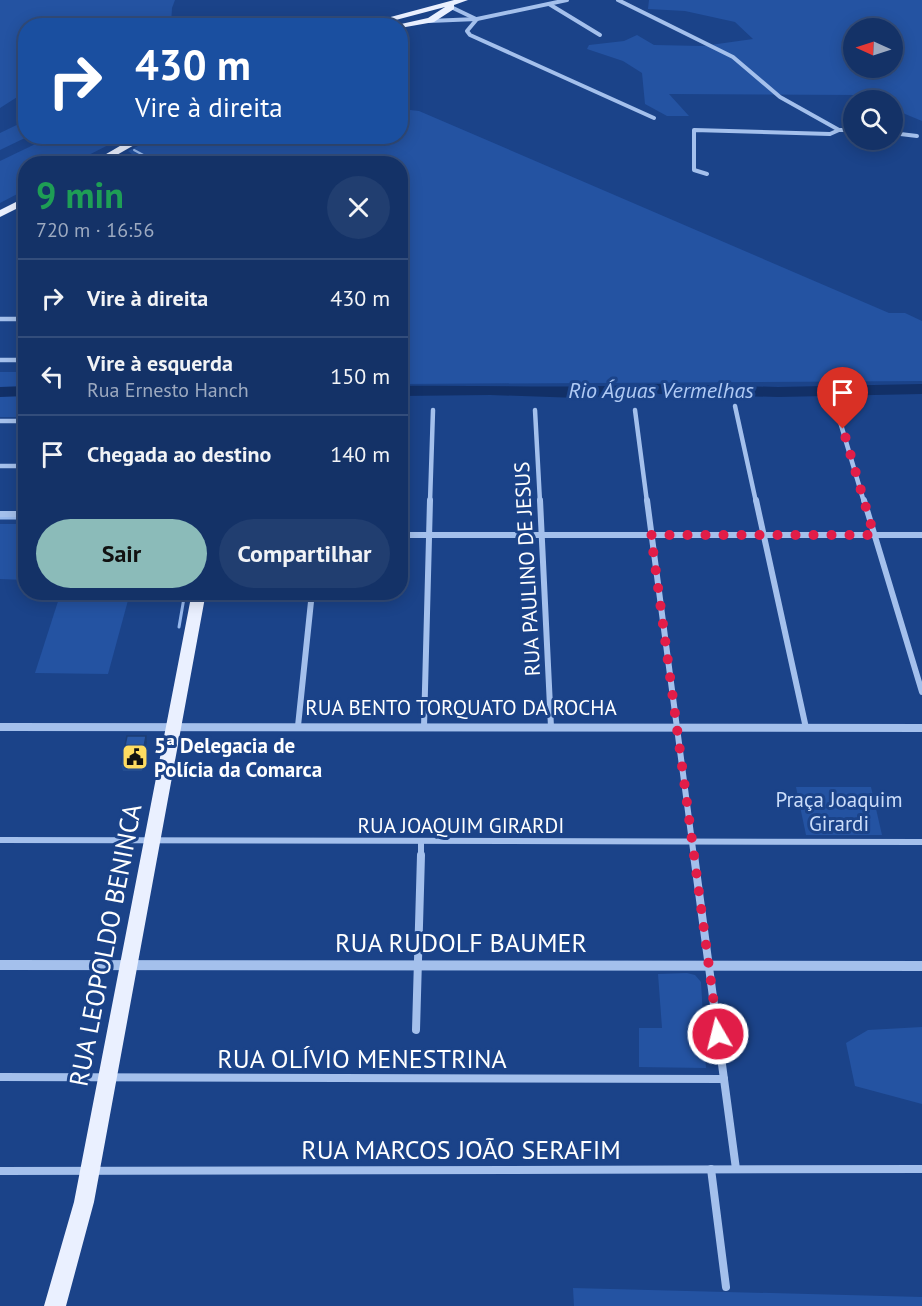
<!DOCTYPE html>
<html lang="pt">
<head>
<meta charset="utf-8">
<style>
  body { margin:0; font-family:"PT Sans",sans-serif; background:#213e70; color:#f1f3f6; height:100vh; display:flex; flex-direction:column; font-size:22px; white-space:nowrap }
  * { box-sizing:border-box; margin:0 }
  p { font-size:20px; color:#9daac0 }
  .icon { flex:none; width:33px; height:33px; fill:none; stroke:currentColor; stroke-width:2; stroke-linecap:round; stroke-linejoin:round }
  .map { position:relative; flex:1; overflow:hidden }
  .drawer { position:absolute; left:18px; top:156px; width:390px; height:444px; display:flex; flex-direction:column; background:#143267; border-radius:24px; box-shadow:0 3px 15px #0003,0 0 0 2px #334d7b }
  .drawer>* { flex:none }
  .banner { position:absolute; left:18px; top:18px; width:390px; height:126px; border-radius:24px; box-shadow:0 3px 15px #0003,0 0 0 2px #334d7b; background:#1a4fa0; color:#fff; overflow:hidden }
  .needle { width:39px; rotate:273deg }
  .buttons { position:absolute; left:843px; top:18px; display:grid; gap:12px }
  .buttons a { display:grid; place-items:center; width:60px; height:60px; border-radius:50%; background:#143267; box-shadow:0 3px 15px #0003,0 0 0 2px #334d7b; font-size:30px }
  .pin { position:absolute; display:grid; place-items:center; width:51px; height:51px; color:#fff; margin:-62px -26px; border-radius:50% 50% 50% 0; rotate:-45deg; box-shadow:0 0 6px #0007 }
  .pin .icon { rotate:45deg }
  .me { position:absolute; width:66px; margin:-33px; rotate:352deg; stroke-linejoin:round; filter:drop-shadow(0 0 4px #0008) }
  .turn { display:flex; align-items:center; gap:21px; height:126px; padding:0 18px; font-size:27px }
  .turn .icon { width:78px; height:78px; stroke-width:2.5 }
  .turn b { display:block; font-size:42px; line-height:51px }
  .round { display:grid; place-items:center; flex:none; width:63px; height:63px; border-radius:32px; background:#213e70 }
  .overview { display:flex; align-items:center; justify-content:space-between; height:102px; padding:0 18px }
  h1 { font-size:36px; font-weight:800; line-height:45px; color:#1e9e55 }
  .primary-button { display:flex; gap:12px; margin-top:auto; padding:12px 18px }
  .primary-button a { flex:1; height:69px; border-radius:36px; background:#8bbbb9; color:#111; font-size:24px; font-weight:800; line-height:69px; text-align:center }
  .primary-button a+a { background:#213e70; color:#f1f3f6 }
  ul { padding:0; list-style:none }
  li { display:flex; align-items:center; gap:18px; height:78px; padding:0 18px; border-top:2px solid #334d7b }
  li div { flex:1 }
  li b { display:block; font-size:22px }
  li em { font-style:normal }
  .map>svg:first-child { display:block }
  .green { fill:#2453a2; fill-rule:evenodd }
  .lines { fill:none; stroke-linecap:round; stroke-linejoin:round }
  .stream-far1 { stroke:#97b9ee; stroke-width:2 }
  .stream { stroke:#97b9ee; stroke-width:3 }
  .river { fill:#123067; fill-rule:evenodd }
  .minor-far3 { stroke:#a4c0ec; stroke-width:4 }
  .minor-far2 { stroke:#a4c0ec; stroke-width:4.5 }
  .minor-far1 { stroke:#a4c0ec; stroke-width:6 }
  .minor { stroke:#a4c0ec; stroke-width:8 }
  .tertiary { fill:#a4c0ec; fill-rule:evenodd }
  .primary { fill:#eaf0ff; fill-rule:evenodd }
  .wall { fill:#244d90 }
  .shaded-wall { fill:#1d3e75 }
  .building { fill:#2a59a7; stroke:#1d3e75; stroke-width:1.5 }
  .route { stroke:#e11d48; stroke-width:10; stroke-dasharray:0 18 }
  .labels { text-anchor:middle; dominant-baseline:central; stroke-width:6; stroke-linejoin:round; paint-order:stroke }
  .street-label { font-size:21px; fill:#fff; stroke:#1b4389 }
  .poi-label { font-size:21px; font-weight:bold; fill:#fff; stroke:#1b4389; text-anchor:start }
  .park-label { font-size:21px; fill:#cadcf9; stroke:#1b4389 }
  .water-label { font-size:22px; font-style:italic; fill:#b0caf4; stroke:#1b4389 }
  .near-street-label { font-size:26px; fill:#fff; stroke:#1b4389 }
</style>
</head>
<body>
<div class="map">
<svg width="922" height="1306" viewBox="0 0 922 1306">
  <rect width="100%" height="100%" fill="#1b4389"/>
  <g class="green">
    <polygon points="0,0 175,0 172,8 171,25 26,26 25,92 0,108"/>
    <path d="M649,0H922V121L893,109L892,100H872L859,95L669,94L689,116H667L645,104L642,73L623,61L587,49L589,45L624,41L637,35L654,45L703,46L753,39L735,22L685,11L648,9ZM854,28H892V68H854Z"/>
    <polygon points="401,109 419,111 889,313 905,313 922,321 922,381 401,384 400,164 145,164 128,151 156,137 252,136 264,140 376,143 386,137 400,136"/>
    <polygon points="25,121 27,137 0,150 0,133"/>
    <polygon points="50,137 124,137 73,163 26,164 25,190 0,203 0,161"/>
    <rect x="0" y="372" width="25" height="45"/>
    <polygon points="0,524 25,524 25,580 0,579"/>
    <polygon points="61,592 130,593 108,674 35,673"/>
    <polygon points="796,787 871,787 882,835 806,835"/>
    <polygon points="687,973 695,975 701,982 706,1068 639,1067 639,1028 662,1028 658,974"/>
    <polygon points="922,1027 922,1104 855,1086 846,1043 868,1030"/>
    <polygon points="573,1288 922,1297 922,1306 574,1306"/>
  </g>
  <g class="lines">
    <polyline class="stream-far1" points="134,150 160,164"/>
    <g class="stream">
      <polyline points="0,518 26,518"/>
      <polyline points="179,627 185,592"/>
    </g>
    <g class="river">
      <path d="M658,384L778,387L922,384V394L778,397L658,394L579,398L490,395L400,396V386C487,385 572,389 658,384Z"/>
      <polygon points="26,386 26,396 0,397 0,387"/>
    </g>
    <g class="minor-far3">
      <polyline points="618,0 733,57 780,97 839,130 830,134 694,130 694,170 707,174"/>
      <polyline points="549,4 600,35"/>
      <polyline points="451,7 476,19"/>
      <polyline points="477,19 467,31 470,35 654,118"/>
      <polyline points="429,21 477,19 567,0"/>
      <polyline points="839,130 854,130"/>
      <polyline points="892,133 917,136"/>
    </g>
    <g class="minor-far2">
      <polyline points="0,319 26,319"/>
      <polyline points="0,360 26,360"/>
      <polyline points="735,406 756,502"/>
      <polyline points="836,408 864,502"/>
      <polyline points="535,410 540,502"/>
      <polyline points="635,410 647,502"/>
      <polyline points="0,421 26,421"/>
      <polyline points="0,466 26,466"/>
      <polyline points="430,502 433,410"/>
    </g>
    <g class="minor-far1">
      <polyline points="540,500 551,727"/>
      <polyline points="647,500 694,857"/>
      <polyline points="756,500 806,728"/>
      <polyline points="864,500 922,692"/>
      <polyline points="0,514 26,514"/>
      <polyline points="400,535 922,535"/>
      <polyline points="298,726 312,592"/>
      <polyline points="424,727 430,500"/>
      <polyline points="0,840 922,842"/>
      <polyline points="421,857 421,841"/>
    </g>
    <g class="minor">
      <polyline points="694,855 736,1169"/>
      <polyline points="416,1030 421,855"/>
      <polyline points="0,1077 724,1079"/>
      <polyline points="711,1169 726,1287"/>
      <polyline points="0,1171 922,1169"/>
    </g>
    <g class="tertiary">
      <polygon points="0,723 922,724 922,732 0,731"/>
      <polygon points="0,960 922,961 922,971 0,970"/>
    </g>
    <g class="primary">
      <polygon points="454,0 468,0 454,5 454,9 434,22 400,28 400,26 392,26 428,18 445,7 373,26 357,26"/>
      <polygon points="137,136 150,136 108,160 127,161 132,164 89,164"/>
      <polygon points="26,197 26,204 0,217 0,210"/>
      <polygon points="192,592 206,592 94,1202 66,1306 44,1306 74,1202"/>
    </g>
  </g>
  <polygon class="wall" points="147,743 142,771 123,771 121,764"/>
  <polygon class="shaded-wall" points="146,736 147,743 142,771 141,764"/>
  <polygon class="building" points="127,736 146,736 141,764 121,764"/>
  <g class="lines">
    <polyline class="route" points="718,1034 651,535 874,535 843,429"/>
  </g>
  <defs>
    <g id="civic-square" transform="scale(1.35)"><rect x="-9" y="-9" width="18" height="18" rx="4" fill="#fedc61" stroke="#1b4389"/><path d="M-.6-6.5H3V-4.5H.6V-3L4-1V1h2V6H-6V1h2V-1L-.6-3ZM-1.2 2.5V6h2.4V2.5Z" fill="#111"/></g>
  </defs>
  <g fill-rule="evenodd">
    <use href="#civic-square" x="135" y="757"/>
  </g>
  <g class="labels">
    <g class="street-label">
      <text transform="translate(527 569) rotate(-93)">RUA PAULINO DE JESUS</text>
      <text x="461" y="707">RUA BENTO TORQUATO DA ROCHA</text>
      <text x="461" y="825">RUA JOAQUIM GIRARDI</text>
    </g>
    <g class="poi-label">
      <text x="154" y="745">5ª Delegacia de<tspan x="154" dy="24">Polícia da Comarca</tspan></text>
    </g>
    <g class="park-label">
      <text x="839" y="799">Praça Joaquim<tspan x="839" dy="24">Girardi</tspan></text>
    </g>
    <g class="water-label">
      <text x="661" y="390">Rio Águas Vermelhas</text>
    </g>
    <g class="near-street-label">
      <text x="461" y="942">RUA RUDOLF BAUMER</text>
      <text transform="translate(105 945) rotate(-79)">RUA LEOPOLDO BENINCA</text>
      <text x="362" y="1058">RUA OLÍVIO MENESTRINA</text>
      <text x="461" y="1149">RUA MARCOS JOÃO SERAFIM</text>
    </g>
  </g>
</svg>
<div class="buttons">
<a><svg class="needle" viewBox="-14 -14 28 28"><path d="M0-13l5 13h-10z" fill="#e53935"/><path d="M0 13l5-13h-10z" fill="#9daac0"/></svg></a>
<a><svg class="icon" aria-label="search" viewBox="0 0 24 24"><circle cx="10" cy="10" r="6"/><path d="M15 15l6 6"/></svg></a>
</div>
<div class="pin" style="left:843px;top:429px;background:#d93025"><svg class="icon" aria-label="arrive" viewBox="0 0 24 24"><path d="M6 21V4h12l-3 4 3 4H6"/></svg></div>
<svg class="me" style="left:718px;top:1034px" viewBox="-20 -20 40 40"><circle r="17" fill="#e11d48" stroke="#fff" stroke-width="3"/><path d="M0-11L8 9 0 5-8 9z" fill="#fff"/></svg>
<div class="banner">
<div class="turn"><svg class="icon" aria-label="right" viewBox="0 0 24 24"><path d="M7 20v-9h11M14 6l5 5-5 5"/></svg><div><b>430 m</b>Vire à direita</div></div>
</div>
<section class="drawer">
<div class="overview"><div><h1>9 min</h1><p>720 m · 16:56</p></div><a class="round"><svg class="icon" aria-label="close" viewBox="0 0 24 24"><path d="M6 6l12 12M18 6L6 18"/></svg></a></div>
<ul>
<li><svg class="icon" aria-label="right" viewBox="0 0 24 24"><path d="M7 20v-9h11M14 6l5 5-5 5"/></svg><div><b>Vire à direita</b></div><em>430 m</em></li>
<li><svg class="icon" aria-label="left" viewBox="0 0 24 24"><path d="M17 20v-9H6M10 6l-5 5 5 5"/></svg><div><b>Vire à esquerda</b><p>Rua Ernesto Hanch</p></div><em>150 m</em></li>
<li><svg class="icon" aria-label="arrive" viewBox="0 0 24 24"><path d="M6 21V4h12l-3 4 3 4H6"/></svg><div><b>Chegada ao destino</b></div><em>140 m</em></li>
</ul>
<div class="primary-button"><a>Sair</a><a>Compartilhar</a></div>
</section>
</div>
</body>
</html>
